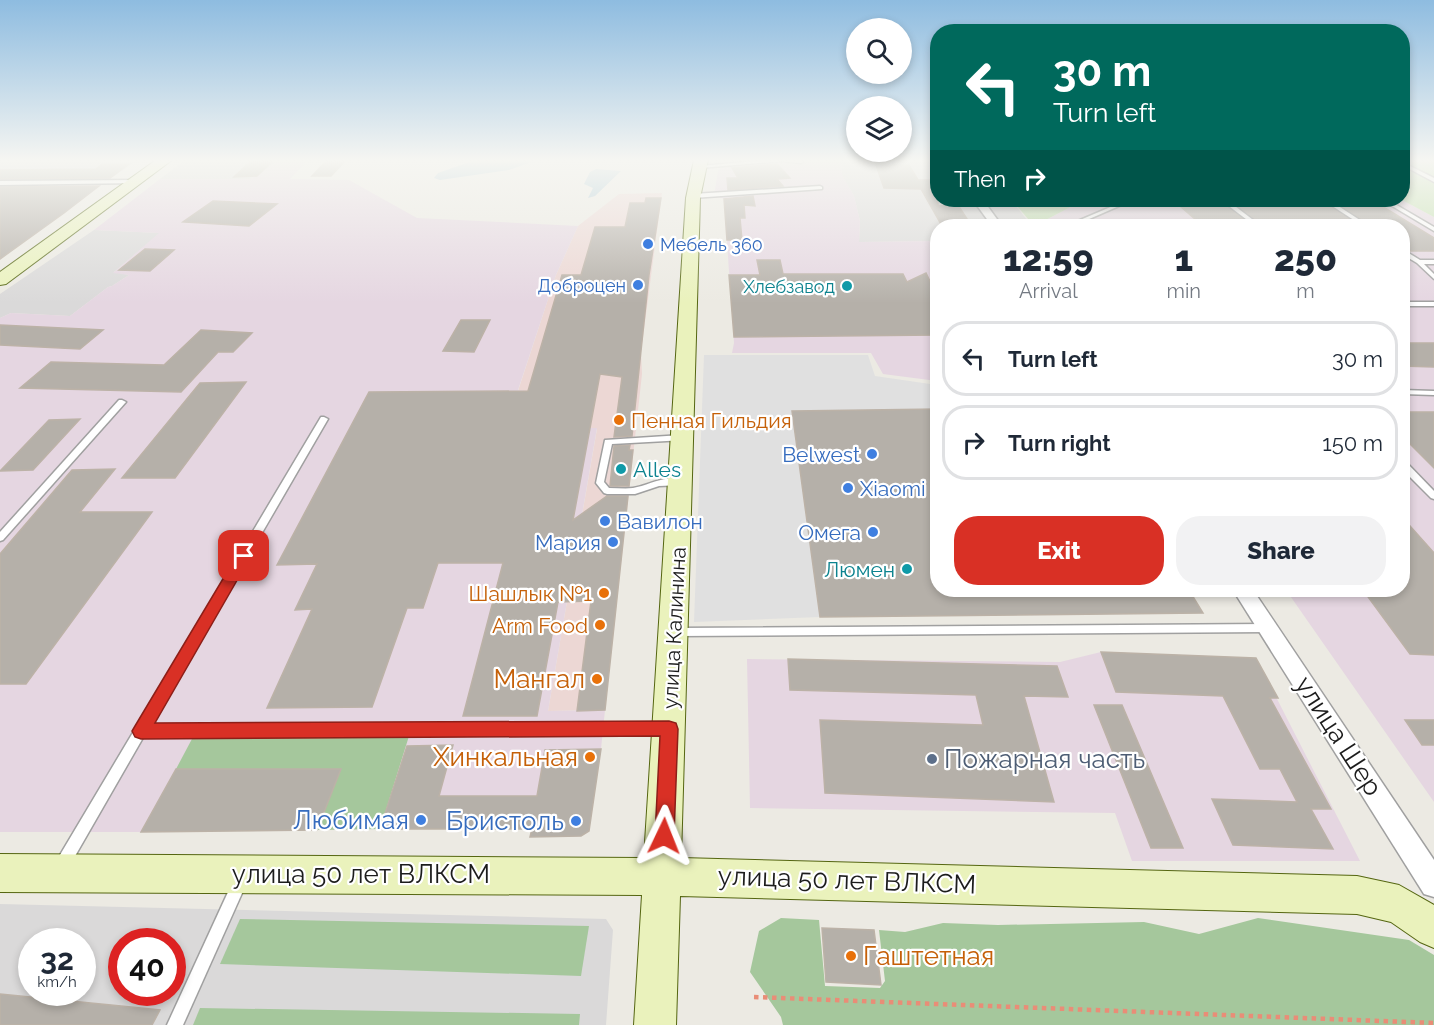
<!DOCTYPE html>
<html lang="en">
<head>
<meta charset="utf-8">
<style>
  body { margin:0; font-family:Raleway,sans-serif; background:#f2f2f3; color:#1f2937; height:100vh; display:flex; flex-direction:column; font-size:22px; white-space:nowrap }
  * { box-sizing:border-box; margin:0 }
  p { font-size:20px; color:#747a83 }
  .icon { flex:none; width:33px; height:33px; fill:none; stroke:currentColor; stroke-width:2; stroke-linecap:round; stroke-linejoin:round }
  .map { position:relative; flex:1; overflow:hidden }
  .side { position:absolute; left:930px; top:219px; width:480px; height:378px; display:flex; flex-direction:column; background:#fff; border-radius:24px; box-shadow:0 3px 9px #0003 }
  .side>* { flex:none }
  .hud { position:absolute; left:930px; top:24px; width:480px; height:183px; border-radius:24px; box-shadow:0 3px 9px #0003; background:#00695c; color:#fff; overflow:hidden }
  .controls { position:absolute; left:846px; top:18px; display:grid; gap:12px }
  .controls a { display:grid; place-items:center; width:66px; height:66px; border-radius:50%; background:#fff; box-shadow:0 3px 9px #0003; font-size:30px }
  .speed { position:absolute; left:18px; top:928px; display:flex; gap:12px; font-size:30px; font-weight:700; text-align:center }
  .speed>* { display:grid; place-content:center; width:78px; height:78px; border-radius:50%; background:#fff; box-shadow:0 3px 9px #0003; line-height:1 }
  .speed small { font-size:15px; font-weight:400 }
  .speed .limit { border:9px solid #d22; background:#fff; color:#111 }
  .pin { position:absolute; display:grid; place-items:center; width:51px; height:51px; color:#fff; margin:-26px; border-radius:12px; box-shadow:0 3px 9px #0006 }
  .me { position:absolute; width:66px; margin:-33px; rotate:2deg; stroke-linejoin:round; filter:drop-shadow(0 0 4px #0008) }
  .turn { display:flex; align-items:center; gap:21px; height:126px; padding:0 24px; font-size:27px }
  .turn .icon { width:78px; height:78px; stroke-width:2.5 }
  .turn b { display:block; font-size:42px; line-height:51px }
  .then { display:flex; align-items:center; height:57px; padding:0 24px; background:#0003; gap:12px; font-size:22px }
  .eta { display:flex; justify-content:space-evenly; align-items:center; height:102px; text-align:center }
  .eta b { font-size:36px; font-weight:800; line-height:42px }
  .button { display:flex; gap:12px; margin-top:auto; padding:12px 24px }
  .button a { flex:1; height:69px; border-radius:24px; background:#d93025; color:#fff; font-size:24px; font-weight:800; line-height:69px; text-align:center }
  .button a+a { background:#f2f2f3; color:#1f2937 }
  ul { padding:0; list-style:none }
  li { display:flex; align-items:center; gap:18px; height:75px; margin:0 12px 9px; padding:0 12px; border:3px solid #e0e1e3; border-radius:24px }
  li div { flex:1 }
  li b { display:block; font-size:22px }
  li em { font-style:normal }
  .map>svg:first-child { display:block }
  .residential { fill:#dad9d9; fill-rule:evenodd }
  .commercial { fill:#ecd7d4 }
  .industrial { fill:#e5d6e1 }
  .grass { fill:#c3e1ae }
  .forest { fill:#a5c79c }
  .parking { fill:#e0e0e0 }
  .water { fill:#a8c7d5 }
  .building { fill:#b5b0a9; stroke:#bcb2a7; stroke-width:1.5 }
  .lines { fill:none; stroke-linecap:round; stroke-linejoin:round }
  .lane-casing { stroke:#a0a0a0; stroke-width:3 }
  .street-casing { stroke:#a0a0a0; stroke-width:3 }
  .secondary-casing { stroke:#561; stroke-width:2 }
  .path { stroke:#e98d77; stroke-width:4.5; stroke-dasharray:4.5 4.5; stroke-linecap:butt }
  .lane { fill:#fff; fill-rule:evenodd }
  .street { fill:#fff; fill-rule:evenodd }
  .secondary { fill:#eaf2bc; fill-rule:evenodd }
  .route { fill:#d93025; stroke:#8d1f18; stroke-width:1.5 }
  .shop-dot { fill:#3f7fe0; stroke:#fff; stroke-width:2 }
  .culture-dot { fill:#0f9aa8; stroke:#fff; stroke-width:2 }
  .food-dot { fill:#e8710a; stroke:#fff; stroke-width:2 }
  .service-dot { fill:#5c6f8a; stroke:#fff; stroke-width:2 }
  .labels { text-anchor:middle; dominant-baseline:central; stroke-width:4.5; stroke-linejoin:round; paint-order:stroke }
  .far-shop-label { font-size:18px; fill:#366cbe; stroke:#fff; text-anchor:start }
  .far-culture-label { font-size:18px; fill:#0d838f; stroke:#fff; text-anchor:end }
  .food-label { font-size:21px; fill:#c56008; stroke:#fff; text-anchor:end }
  .shop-label { font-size:21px; fill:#366cbe; stroke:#fff; text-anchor:end }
  .culture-label { font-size:21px; fill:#0d838f; stroke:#fff; text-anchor:start }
  .street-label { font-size:21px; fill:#1c1c1c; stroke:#fff }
  .near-food-label { font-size:26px; fill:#c56008; stroke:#fff; text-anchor:end }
  .near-street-label { font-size:26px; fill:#1c1c1c; stroke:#fff }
  .near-service-label { font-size:26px; fill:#4e5e75; stroke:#fff; text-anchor:start }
  .near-shop-label { font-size:26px; fill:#366cbe; stroke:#fff; text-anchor:end }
</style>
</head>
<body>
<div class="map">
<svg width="1434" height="1025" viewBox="0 0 1434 1025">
  <rect width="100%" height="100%" fill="#eceae3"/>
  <g class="residential">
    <polygon points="0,160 138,160 102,184 0,186"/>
    <polygon points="185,160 278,160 267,170 258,172 250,179 160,179"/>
    <polygon points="841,160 937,160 938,200 1011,200 1032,226 938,226 937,241 859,242 860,221 854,196 842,175"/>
    <polygon points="94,230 160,233 114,272 129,275 112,286 108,287 70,316 11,313 0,318 0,294"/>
    <path d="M0,904L606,919L613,930L606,1025H0ZM32,942H82V993H32ZM122,942H172V993H122Z"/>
  </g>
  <polygon class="commercial" points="662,193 641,352 642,374 605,710 548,711 597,429 513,428 524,391 518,391 556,275 578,226 619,194"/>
  <g class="industrial">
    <polygon points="720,160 841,160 842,175 854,196 860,221 859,242 937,241 937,381 883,374 871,353 732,353 734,343 724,199 714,195"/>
    <polygon points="276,162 306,162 290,179 349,180 417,218 578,226 556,275 527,363 518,390 524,391 513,428 597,428 548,711 605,710 601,749 545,750 532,829 429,829 452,745 407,746 380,829 317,830 340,769 176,769 141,832 0,832 0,318 11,313 70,316 108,287 112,286 129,275 113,273 159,233 94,230 160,179 250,179"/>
    <polygon points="1084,200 1402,200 1434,217 1434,802 1286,590 1402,590 1402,226 1034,226"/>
    <polygon points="1101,652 1256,658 1360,861 1132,861 1115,813 750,808 747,659 1060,662"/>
  </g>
  <g class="grass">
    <polygon points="1403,160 1434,160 1434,217 1402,200"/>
    <polygon points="1012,200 1084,200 1034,226"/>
  </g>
  <g class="forest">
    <polygon points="409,736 380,829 317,830 340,769 176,769 193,737"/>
    <polygon points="781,918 819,920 825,986 880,988 885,981 879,930 905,932 943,923 998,925 1144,922 1199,934 1258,918 1409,940 1434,955 1434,1025 783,1025 781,1017 750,972 759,931"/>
    <polygon points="240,919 589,926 581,976 220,964"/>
    <polygon points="200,1008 580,1014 579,1025 193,1025"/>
  </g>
  <polygon class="parking" points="704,355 868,355 875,376 937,385 937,409 792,411 820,617 694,622"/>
  <g class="water">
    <polygon points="475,160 537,160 509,170 440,180 434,178 438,173"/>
    <polygon points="596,169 621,171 595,196 588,198 593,188 584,184 590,172"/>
  </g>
  <g class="building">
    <polygon points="252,160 274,160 257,176 234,177"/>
    <polygon points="327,160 346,160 331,176 312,176"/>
    <polygon points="102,164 129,164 110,178 0,179 0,170 96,169"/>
    <polygon points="777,164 790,178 777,179 783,186 728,190 727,178 738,178 732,168"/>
    <polygon points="876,165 909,165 918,180 938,180 938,206 958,205 971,225 942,226 921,189 884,188"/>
    <polygon points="99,186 64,213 0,259 0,187"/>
    <polygon points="753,196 755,206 744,205 745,218 740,218 742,240 727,240 724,199"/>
    <polygon points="646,198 661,198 649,275 632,436 614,437 622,377 600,374 573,520 607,496 628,496 605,710 577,711 591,601 558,602 537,716 463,716 503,563 438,563 423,608 407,608 372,707 267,708 312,609 295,610 317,564 277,565 369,392 528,391 562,275 581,275 595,227 625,227 630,203 645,203"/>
    <polygon points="1173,200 1219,200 1252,226 1203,226"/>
    <polygon points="1230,200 1321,200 1360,226 1263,226"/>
    <polygon points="1332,200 1372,200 1434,238 1434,251 1410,251 1402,247 1402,226 1371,226"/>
    <polygon points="213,201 277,204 249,226 183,222"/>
    <polygon points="145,249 174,250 150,271 119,270"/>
    <polygon points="757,260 780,260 783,274 903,274 907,282 926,273 938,298 938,335 734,337 729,275 760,275"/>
    <polygon points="461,320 490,320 474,352 443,351"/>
    <polygon points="0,325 103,330 80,349 0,345"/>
    <polygon points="201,330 252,333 233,352 218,352 181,392 20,388 51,362 164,365"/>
    <polygon points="1402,343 1434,343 1434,367 1402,366"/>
    <polygon points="246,382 175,478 122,478 200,383"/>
    <polygon points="938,409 938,590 1189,590 1203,613 820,617 792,411"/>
    <polygon points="1402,412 1434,412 1434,468 1402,436"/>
    <polygon points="80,419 33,470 0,471 49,420"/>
    <polygon points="630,445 629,450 633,450 629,486 610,486 614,446"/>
    <polygon points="115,469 80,512 152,512 26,684 0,684 0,554 72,470"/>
    <polygon points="1402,517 1434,553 1434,655 1410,654 1363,590 1402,590"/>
    <polygon points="1101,652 1256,658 1278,698 1270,698 1331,809 1311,809 1333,849 1233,845 1212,799 1297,802 1280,769 1260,769 1223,696 1116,692"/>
    <polygon points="788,659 1057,666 1068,697 1024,696 1054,802 825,793 820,720 983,725 976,695 790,690"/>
    <polygon points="1094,705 1122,705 1183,848 1151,848"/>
    <polygon points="1405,720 1434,720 1434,745 1422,745"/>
    <polygon points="453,745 439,796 537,796 545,750 601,749 589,831 581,836 530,837 532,829 380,829 407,746"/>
    <polygon points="176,769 341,769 317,830 141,832"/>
    <polygon points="822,928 874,930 881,985 826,982"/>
    <polygon points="0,994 111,1005 160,1010 152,1025 0,1025"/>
  </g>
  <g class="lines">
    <g class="lane-casing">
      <g id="lane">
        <polygon points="766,160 795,160 803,162 801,163 782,161 700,168 698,167 700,166"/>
        <polygon points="1402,162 1434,178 1434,182 1402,165"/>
        <polygon points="138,180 139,181 136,183 0,185 0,181"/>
        <polygon points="820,186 822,187 822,189 693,198 690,196 693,194"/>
        <polygon points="1127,200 1133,200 1073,226 1066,226"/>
        <polygon points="1221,200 1227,200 1261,226 1255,226"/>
        <polygon points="1323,200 1329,200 1369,226 1363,226"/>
        <polygon points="1382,200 1388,200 1434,227 1434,231"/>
        <polygon points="1402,249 1420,260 1434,260 1434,264 1424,264 1434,274 1434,279 1417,263 1402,254"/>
        <rect x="1402" y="302" width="32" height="4"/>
        <polygon points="1402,390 1434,391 1434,395 1402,394"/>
        <polygon points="119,400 122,400 126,402 3,540 0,541 0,532"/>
        <polygon points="321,417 324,417 328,419 150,726 664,724 668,725 670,729 668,733 664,734 144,736 67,870 62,872 57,870 55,865 57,860"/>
        <path d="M682,435L685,436L686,438L685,440L612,444L604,482L609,488C617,488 626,489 633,488C648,486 669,472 683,483L682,485L659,486L635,494H607L604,493L596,483L605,440Z"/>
        <polygon points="1402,460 1405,461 1434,491 1434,499 1431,498 1402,469"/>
        <polygon points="1268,624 1272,625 1273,628 1272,631 1268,632 677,636 673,635 672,632 673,629 677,628"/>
        <polygon points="240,875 245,877 247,882 183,1025 167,1025 235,877"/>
      </g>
    </g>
    <g class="street-casing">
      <g id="street">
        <polygon points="973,200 983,200 1002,226 992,226"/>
        <polygon points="1233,590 1253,590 1434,860 1434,897 1424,894"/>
      </g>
    </g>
    <g class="secondary-casing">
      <g id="secondary">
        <polygon points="156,160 172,160 6,284 0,285 0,272"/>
        <polygon points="694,160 708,160 700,198 681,858 1357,876 1399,885 1434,905 1434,948 1420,942 1391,922 1357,914 680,896 676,1025 634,1025 642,895 0,892 0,854 644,858 686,198"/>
      </g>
    </g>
    <polyline class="path" points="754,997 1434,1023"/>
    <use href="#lane" class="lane"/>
    <use href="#street" class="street"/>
    <use href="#secondary" class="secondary"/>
  </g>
  <linearGradient id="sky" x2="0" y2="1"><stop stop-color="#8ebce0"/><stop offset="0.53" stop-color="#f6f6f2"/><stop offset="1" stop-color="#f6f6f2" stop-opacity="0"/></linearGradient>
  <rect width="1434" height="303" fill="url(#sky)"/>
  <polygon class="route" points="244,551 251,556 155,723 669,721 676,723 678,729 674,836 671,842 664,845 657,842 655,836 660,736 141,739 135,737 132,731 135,726 239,552"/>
  <g class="shop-dot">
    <circle cx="648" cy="244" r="6"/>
    <circle cx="638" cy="285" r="6"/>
    <circle cx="872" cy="454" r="6"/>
    <circle cx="848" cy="488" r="6"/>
    <circle cx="605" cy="521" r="6"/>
    <circle cx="873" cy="532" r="6"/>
    <circle cx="613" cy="542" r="6"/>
    <circle cx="421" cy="820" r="6"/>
    <circle cx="576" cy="821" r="6"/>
  </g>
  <g class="culture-dot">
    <circle cx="847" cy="286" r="6"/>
    <circle cx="621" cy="469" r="6"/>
    <circle cx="907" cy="569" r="6"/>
  </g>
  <g class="food-dot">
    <circle cx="619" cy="420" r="6"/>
    <circle cx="604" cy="593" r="6"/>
    <circle cx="600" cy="625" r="6"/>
    <circle cx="597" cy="679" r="6"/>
    <circle cx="590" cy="757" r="6"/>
    <circle cx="851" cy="956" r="6"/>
  </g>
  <circle class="service-dot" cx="932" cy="759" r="6"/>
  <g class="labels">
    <g class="far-shop-label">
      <text x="660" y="244">Мебель 360</text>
      <text x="626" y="285" text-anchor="end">Доброцен</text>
    </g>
    <g class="far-culture-label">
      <text x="835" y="286">Хлебзавод</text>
    </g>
    <g class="food-label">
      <text x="631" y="420" text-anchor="start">Пенная Гильдия</text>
      <text x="592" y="593">Шашлык №1</text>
      <text x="588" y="625">Arm Food</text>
    </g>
    <g class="shop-label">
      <text x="860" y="454">Belwest</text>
      <text x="860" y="488" text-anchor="start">Xiaomi</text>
      <text x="617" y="521" text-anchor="start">Вавилон</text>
      <text x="861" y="532">Омега</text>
      <text x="601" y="542">Мария</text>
    </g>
    <g class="culture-label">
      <text x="633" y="469">Alles</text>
      <text x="895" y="569" text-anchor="end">Люмен</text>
    </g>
    <g class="street-label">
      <text transform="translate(674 628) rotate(-87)">улица Калинина</text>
    </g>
    <g class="near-food-label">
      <text x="585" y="679">Мангал</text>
      <text x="578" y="757">Хинкальная</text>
      <text x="863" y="956" text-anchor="start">Гаштетная</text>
    </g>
    <g class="near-street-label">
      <text transform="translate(1339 736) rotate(57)">улица Шер</text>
      <text x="361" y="874">улица 50 лет ВЛКСМ</text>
      <text transform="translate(847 880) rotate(2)">улица 50 лет ВЛКСМ</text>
    </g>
    <g class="near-service-label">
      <text x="944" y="759">Пожарная часть</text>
    </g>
    <g class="near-shop-label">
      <text x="409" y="820">Любимая</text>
      <text x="564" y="821">Бристоль</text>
    </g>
  </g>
</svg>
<div class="controls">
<a><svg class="icon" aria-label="search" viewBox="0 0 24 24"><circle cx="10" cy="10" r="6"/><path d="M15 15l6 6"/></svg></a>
<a><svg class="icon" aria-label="layers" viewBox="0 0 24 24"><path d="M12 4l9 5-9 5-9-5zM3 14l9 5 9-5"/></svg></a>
</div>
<div class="speed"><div>32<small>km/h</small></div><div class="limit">40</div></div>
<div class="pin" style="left:244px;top:556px;background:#d93025"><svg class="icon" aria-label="arrive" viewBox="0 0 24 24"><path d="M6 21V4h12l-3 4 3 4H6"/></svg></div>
<svg class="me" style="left:664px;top:836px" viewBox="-20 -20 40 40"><path d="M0-17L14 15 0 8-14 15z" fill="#d93025" stroke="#fff" stroke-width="4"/></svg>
<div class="hud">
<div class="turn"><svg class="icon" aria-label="left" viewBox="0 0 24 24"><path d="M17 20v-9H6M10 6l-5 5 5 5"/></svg><div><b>30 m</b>Turn left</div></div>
<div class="then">Then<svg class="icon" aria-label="right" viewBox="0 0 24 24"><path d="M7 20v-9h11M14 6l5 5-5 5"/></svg></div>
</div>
<section class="side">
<div class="eta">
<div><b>12:59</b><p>Arrival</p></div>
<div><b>1</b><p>min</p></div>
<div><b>250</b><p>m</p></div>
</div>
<ul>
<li><svg class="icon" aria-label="left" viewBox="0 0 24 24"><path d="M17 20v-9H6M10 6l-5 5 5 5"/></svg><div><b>Turn left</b></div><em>30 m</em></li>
<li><svg class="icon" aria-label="right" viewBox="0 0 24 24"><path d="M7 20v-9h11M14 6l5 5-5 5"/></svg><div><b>Turn right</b></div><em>150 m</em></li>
</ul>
<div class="button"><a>Exit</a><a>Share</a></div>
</section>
</div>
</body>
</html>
